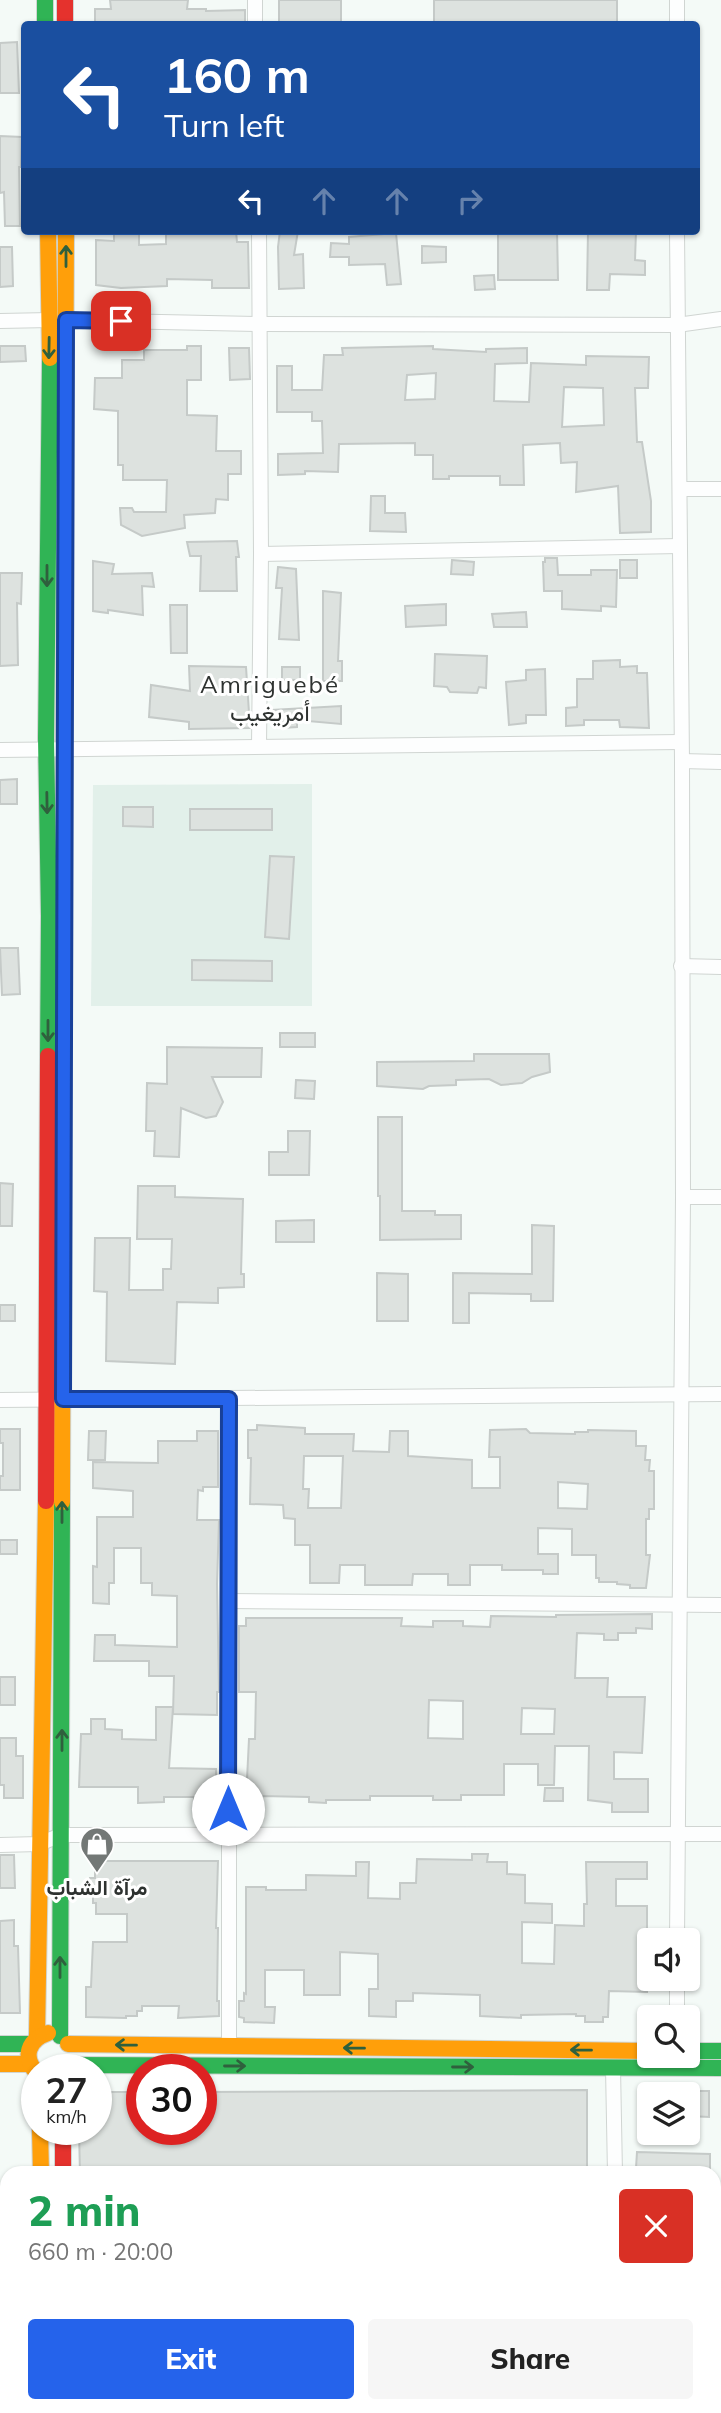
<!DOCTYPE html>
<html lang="en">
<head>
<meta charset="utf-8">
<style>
  body { margin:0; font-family:Mulish,Vazirmatn,sans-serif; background:#f6f6f6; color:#222; height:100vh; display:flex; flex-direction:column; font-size:26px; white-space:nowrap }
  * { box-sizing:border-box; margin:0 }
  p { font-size:23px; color:#767676 }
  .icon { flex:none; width:38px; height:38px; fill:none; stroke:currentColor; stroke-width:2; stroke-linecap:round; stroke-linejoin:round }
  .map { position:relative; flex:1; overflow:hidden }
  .panel { position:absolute; left:0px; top:2166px; width:721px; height:247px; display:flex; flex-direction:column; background:#fff; border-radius:21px 21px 0 0; box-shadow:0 2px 5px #0004 }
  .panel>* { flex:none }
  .top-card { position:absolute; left:21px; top:21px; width:679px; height:214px; border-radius:7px; box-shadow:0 2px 5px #0004; background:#1a4fa0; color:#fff; overflow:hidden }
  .tools { position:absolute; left:637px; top:1928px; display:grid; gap:14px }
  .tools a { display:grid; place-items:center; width:63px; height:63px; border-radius:7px; background:#fff; box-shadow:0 2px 5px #0004; font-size:35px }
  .speed { position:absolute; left:21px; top:2054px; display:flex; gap:14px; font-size:35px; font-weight:700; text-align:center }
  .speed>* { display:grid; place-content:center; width:91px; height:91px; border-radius:50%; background:#fff; box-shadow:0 2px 5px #0004; line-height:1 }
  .speed small { font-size:18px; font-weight:400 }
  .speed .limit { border:10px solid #d22; background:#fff; color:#111 }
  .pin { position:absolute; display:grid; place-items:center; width:60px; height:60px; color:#fff; margin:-30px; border-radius:14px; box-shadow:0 4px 10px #0006 }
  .me { position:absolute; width:77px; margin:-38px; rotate:0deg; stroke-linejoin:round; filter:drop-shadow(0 0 5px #0008) }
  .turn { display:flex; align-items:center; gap:24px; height:147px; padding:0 28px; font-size:32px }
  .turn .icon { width:91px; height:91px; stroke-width:2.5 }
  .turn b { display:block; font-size:49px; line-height:60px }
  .lanes { display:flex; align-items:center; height:66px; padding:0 28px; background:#0003; justify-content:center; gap:35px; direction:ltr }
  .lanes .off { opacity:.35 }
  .round { display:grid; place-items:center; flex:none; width:74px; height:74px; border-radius:7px; background:#f6f6f6 }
  .head { display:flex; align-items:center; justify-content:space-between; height:119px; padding:0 28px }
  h1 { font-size:42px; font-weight:800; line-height:52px; color:#1e9e55 }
  .button { display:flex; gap:14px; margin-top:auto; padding:14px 28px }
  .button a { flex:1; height:80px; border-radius:7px; background:#2563eb; color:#fff; font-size:28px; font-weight:800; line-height:80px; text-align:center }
  .button a+a { background:#f6f6f6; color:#222 }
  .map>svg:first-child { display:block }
  .built { fill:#e2f0ea }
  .building { fill:#dde2df; stroke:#c5cac8; stroke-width:2; fill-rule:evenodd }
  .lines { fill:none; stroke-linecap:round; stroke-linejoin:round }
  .street-casing { stroke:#d0d5d2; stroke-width:16 }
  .fast-casing { stroke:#d0d5d2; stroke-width:18 }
  .slow-casing { stroke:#d0d5d2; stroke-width:18 }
  .jam-casing { stroke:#d0d5d2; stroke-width:18 }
  .street { stroke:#fdfefe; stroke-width:14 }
  .fast { stroke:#30b455; stroke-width:16 }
  .slow { stroke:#ff9f0a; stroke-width:16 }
  .jam { stroke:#e5322d; stroke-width:16 }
  .oneway { stroke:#2f603d }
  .route-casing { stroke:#184099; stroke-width:18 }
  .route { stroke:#2563eb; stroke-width:12 }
  .labels { text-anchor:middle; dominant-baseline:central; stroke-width:6; stroke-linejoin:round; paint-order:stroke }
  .poi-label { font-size:21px; font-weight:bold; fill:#2e3230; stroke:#fff }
  .quarter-label { font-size:24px; letter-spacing:2px; fill:#2e3230; stroke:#fff }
</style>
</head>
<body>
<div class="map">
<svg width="721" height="2413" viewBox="0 0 721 2413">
  <rect width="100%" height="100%" fill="#f4faf7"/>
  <polygon class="built" points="312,784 312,1006 91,1006 93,785"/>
  <g class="building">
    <polygon points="110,0 188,0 187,9 206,9 206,11 245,10 245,24 95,24 95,9 111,9"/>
    <rect x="279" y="0" width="62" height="24"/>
    <rect x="434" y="0" width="183" height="24"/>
    <polygon points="17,42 19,93 0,93 0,43"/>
    <polygon points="0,136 22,137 21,167 19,167 20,226 5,226 4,192 0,193"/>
    <polygon points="114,231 139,231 139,245 166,244 166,231 236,231 237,242 248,242 249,288 212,288 212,280 167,279 167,286 121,288 96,285 96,240 114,241"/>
    <polygon points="280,231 298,231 294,255 303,254 304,288 279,289 278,247"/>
    <polygon points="498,231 557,231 558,280 498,280"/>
    <polygon points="588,231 636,231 635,260 645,261 645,275 610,274 609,290 587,290"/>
    <polygon points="396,233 401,284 387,285 385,264 349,265 349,257 330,257 331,243 349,244 349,237"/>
    <polygon points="422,246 446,247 446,262 422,263"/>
    <polygon points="0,247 12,247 13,286 0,287"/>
    <polygon points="494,275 495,289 475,290 474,276"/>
    <polygon points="0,346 25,346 26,361 0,362"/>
    <polygon points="187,346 201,346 201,380 187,380 187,415 217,416 216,451 241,451 241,474 228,474 228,500 216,499 215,513 184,515 185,528 142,536 121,525 120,508 132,508 134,512 166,512 167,480 123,480 123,465 118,465 118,411 94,409 95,378 122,378 122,360 144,360 144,350 187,350"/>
    <path d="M433,346V349L486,352V349L527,348V363L495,364L494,401L529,402L531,363L586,365V356L649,357L648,388H635L637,442H642L651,501V532L620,533L618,486L576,492L577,462L561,463L560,443L523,445L524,485H500V476H449V479H433V455H415V443L339,444L338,472L305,471V474L278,475V454L323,453L322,421H312V412H277V366H292V390H322L324,355H343L342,348ZM436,373L435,399L405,400L407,375ZM564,387L603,388L604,425L562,427Z"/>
    <polygon points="229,348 249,348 250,379 230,380"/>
    <polygon points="371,496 385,496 385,513 405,513 406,532 370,531"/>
    <polygon points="237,541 239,557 236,557 237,591 200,591 201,556 190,556 187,542"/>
    <polygon points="545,558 557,558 558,575 591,575 591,570 617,570 616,607 601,606 601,611 562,609 562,591 544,591 543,562 545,562"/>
    <polygon points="452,560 474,562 473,575 451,574"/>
    <rect x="620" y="560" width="17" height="18"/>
    <polygon points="93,561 114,564 112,574 152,573 154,587 142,586 143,615 108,610 108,613 93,611"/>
    <polygon points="278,567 296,569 299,640 279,639 282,588 276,588"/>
    <polygon points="0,573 22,573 21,604 17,603 18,665 0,666"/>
    <polygon points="323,591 341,593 338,661 342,661 342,681 323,681"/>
    <polygon points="446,604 446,625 406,627 405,606"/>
    <polygon points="170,605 187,605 187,653 171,653"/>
    <polygon points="526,612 527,627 494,627 492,614"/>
    <polygon points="435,654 487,656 486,688 479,687 477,693 450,692 447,687 434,686"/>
    <polygon points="620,660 620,667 637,666 637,673 647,673 649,728 620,727 619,720 584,720 584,725 566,726 566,708 577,707 577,679 593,679 593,661"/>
    <polygon points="189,666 246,667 250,728 189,729 189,722 149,717 151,685 190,691"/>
    <rect x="282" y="667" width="18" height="13"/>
    <polygon points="545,669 546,715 526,715 526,723 509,725 506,682 526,680 526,670"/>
    <polygon points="341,706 341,724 297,720 297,727 282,728 282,719 272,718 272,710"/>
    <polygon points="17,779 17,804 0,804 0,780"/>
    <polygon points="123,807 153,807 153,827 123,826"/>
    <rect x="190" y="809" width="82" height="21"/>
    <polygon points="270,856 294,857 289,939 265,937"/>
    <polygon points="0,948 18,948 20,994 2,995"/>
    <polygon points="192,960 272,961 272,981 192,980"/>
    <rect x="280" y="1033" width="35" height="14"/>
    <polygon points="167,1047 262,1048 261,1077 212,1077 223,1102 216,1116 206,1118 181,1108 179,1157 154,1156 155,1131 146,1131 147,1083 167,1084"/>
    <polygon points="474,1054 549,1054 550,1072 532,1077 522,1083 501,1085 489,1079 456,1080 456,1085 429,1086 423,1089 377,1086 377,1062 474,1061"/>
    <polygon points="296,1080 315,1081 314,1099 295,1098"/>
    <polygon points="378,1117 402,1117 402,1211 435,1211 435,1215 461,1215 461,1239 380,1240 380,1196 378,1196"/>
    <polygon points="288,1131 310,1131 309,1175 269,1175 269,1152 288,1152"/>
    <polygon points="0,1183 13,1184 12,1226 0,1226"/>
    <polygon points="138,1186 175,1186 175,1197 243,1199 241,1274 244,1274 244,1287 218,1288 218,1303 177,1302 175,1364 106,1361 107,1292 94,1291 95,1238 130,1238 129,1290 163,1290 163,1269 171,1269 172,1239 137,1239"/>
    <polygon points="314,1220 314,1242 276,1242 276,1221"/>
    <polygon points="532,1225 554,1226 553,1301 531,1301 531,1294 469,1293 469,1323 453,1323 453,1273 532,1274"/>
    <polygon points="377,1273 408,1274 408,1321 377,1321"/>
    <rect x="0" y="1305" width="15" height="16"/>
    <path d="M257,1425L305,1428V1434H354L353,1451L389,1452L390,1431H408V1456L472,1460V1488H500V1457H489L490,1430L526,1429L530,1433L575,1434V1432H588V1430L636,1431V1446H646L645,1460H650L649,1471H654V1509H649V1519H646V1555H650L646,1588H630V1585L617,1584V1582H599V1578H596V1555H572V1529L538,1528V1554H558V1574H543V1570H502V1565H470V1585H448V1574H413L412,1585H365V1565H340L339,1583H310V1545H295V1519L284,1518L283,1505L250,1504L251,1458H248V1430H257ZM304,1456H343L341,1508H308L309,1489H303ZM558,1482L588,1484L587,1509L558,1508Z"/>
    <polygon points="0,1429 20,1429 20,1490 0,1490 0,1476 3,1476 3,1443 0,1443"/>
    <polygon points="89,1431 106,1431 105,1460 88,1460"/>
    <polygon points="197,1431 218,1431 218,1487 203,1487 203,1491 198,1490 197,1520 219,1520 217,1584 219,1692 217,1692 217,1715 173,1714 174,1676 149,1676 149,1661 94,1661 95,1635 115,1635 115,1645 177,1647 177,1596 152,1595 152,1583 141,1583 141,1548 114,1548 114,1583 109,1583 109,1604 93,1603 93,1566 97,1567 97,1517 133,1517 133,1491 93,1488 93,1462 158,1463 158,1441 197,1441"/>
    <rect x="0" y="1540" width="17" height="14"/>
    <path d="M652,1614V1629L636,1628V1633H618V1640H604V1634L577,1633L575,1678H608L607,1697H645L642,1753L614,1752V1779H648V1812H612V1803L588,1800L589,1746H555L554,1785H538V1764H504V1795H461V1800H433V1796H370V1800H326V1803L309,1802V1797L262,1796V1800H246L249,1739H255L256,1692H239V1626H246V1618H402L401,1626L433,1627V1621H463V1626L490,1627L491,1616L556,1617V1615ZM429,1700L463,1701V1739L428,1738ZM522,1708L555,1709L554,1734H521Z"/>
    <rect x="0" y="1677" width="15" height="28"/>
    <polygon points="156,1707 173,1707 169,1768 216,1769 216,1801 194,1800 194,1797 164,1797 164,1802 138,1803 138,1787 79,1787 81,1734 91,1734 91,1719 105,1719 105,1729 122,1730 122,1739 156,1740"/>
    <polygon points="0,1738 16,1738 16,1756 23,1756 23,1798 4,1798 4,1785 0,1785"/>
    <polygon points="545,1788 563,1788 563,1801 544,1801"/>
    <polygon points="472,1854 488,1854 487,1862 507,1862 507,1874 525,1875 525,1903 552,1904 552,1923 522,1922 522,1963 554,1964 555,1925 584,1926 584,1904 587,1904 586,1862 647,1862 647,1879 616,1879 616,1906 647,1906 647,1992 609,1991 608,2017 603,2017 603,2022 585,2022 585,2016 576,2016 576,2014 521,2015 521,2018 480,2016 480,1995 413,1993 413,2001 396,2001 396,2017 369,2016 369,1989 378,1989 378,1954 340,1952 340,1995 304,1995 304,1970 265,1970 265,2007 275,2007 274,2023 244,2022 244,2018 239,2017 239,2001 244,2001 244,1993 246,1994 246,1887 266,1887 266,1890 306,1890 306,1875 356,1876 356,1862 369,1862 368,1898 400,1899 400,1883 416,1883 417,1859 472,1860"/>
    <polygon points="0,1855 14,1855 15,1888 0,1888"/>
    <polygon points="95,1861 218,1861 216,1928 218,1928 217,2001 219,2001 219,2016 178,2018 179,2006 142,2006 142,2011 137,2011 137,2016 126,2016 126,2018 86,2017 86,1987 91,1987 93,1942 127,1942 127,1914 96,1914 96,1903 93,1903 93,1891 90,1891 90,1878 95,1878"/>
    <polygon points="14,1920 14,1946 18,1946 20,2013 0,2013 0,1921"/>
    <polygon points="587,2090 587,2174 80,2174 79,2130 96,2130 96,2092 142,2092 142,2130 201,2130 201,2092"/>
    <polygon points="688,2091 709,2091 709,2117 688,2116"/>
    <polygon points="637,2152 710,2154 710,2171 636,2168"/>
  </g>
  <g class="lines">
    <g class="street-casing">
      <g id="street">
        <polyline points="255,0 255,24"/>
        <polyline points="677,0 677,24"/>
        <polyline points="259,231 261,554 259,746"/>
        <polyline points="677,231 682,761 683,1197 677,1941"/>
        <polyline points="66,320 260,324 677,325 721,319"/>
        <polyline points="0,321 50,320"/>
        <polyline points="680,489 721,489"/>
        <polyline points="261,554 679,546"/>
        <polyline points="0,750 681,742"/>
        <polyline points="682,761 721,762"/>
        <polyline points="681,966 721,967"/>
        <polyline points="683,1197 721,1197"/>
        <polyline points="229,1399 229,2047"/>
        <polyline points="0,1400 721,1394"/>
        <polyline points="229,1601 721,1605"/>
        <polyline points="0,1845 39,1844 61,1835 721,1834"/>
        <polyline points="677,1979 677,2018"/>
        <polyline points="613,2068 615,2174"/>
        <polyline points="714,2222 721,2222"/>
        <polyline points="714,2368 721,2368"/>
        <polyline points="615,2413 615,2406"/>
      </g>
    </g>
    <g class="fast-casing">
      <g id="fast">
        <polyline points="45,0 45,24"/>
        <polyline points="48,1056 49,916 46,738 50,358"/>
        <polyline points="63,1105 65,452"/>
        <polyline points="60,2036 62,1502"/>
        <polyline points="0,2044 30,2044"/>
        <polyline points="688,2051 721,2051"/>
        <polyline points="69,2065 721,2068"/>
      </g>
    </g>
    <g class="slow-casing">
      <g id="slow">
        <polyline points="48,231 50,358"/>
        <polyline points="65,452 66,231"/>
        <polyline points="62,1502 63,1105"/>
        <polyline points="37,2036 46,1501"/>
        <polyline points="68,2044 649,2051"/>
        <polyline points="0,2064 29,2064"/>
        <path d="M37,2073C22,2057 28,2040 48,2033"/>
        <polyline points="40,2130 41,2174"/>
        <polyline points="41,2406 41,2413"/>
      </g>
    </g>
    <g class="jam-casing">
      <g id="jam">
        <polyline points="65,0 65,24"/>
        <polyline points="46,1501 48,1056"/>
        <polyline points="63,2130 63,2174"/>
        <polyline points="62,2406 62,2413"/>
      </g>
    </g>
    <use href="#street" class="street"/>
    <use href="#fast" class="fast"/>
    <use href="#slow" class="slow"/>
    <use href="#jam" class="jam"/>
  </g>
  <defs><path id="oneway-shaft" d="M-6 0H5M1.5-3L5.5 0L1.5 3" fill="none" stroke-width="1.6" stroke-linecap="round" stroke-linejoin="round" transform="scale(1.75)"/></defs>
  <g class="oneway">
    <use href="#oneway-shaft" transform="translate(66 256) rotate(-90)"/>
    <use href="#oneway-shaft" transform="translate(49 348) rotate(91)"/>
    <use href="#oneway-shaft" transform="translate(47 576) rotate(90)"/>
    <use href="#oneway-shaft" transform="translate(47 803) rotate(89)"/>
    <use href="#oneway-shaft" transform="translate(48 1031) rotate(90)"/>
    <use href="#oneway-shaft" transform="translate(62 1512) rotate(-90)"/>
    <use href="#oneway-shaft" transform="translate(62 1740) rotate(-90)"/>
    <use href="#oneway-shaft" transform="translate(60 1967) rotate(-90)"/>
    <use href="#oneway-shaft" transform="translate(126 2045) rotate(-179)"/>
    <use href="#oneway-shaft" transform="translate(354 2048) rotate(-179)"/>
    <use href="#oneway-shaft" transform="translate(581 2050) rotate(-179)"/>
    <use href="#oneway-shaft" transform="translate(235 2066)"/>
    <use href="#oneway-shaft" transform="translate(463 2067)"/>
  </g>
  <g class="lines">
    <g class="route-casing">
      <polyline id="route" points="121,321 66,320 63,1399 229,1399 228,1809"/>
    </g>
    <use href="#route" class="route"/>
  </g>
  <defs>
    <g id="shop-pin" transform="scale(1.75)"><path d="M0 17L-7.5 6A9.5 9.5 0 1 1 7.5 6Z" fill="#737876" stroke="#fff"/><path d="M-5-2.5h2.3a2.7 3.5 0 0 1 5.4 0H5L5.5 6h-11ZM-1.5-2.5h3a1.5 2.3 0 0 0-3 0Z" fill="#fff"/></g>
  </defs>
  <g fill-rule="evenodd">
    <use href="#shop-pin" x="97" y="1844"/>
  </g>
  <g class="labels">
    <g class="poi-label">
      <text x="97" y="1887">مرآة الشباب</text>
    </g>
    <g class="quarter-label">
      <text x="270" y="684">Amriguebé<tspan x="270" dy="28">أمريغيب</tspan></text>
    </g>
  </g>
</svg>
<div class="tools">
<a><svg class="icon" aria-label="sound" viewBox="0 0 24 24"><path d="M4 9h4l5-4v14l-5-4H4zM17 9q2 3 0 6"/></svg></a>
<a><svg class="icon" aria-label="search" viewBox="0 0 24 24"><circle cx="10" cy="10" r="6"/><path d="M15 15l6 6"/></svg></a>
<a><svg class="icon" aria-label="layers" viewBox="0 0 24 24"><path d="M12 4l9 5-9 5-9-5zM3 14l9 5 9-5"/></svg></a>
</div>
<div class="speed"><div>27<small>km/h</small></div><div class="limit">30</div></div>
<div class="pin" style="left:121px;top:321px;background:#d93025"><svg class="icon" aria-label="arrive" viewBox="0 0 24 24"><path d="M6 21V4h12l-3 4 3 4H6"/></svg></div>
<svg class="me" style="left:228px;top:1809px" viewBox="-20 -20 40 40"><circle r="19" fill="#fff"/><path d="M0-13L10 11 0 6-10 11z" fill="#2563eb"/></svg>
<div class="top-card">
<div class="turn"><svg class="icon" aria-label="left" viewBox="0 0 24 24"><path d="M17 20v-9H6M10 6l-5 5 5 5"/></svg><div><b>160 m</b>Turn left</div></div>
<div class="lanes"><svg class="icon" aria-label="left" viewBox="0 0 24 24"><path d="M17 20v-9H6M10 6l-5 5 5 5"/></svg><svg class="icon off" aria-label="ahead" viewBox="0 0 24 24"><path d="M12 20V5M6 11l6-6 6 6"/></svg><svg class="icon off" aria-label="ahead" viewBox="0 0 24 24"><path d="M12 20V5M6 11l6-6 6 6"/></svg><svg class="icon off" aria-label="right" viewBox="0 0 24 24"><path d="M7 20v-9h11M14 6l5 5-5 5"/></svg></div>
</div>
<section class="panel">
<div class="head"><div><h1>2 min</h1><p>660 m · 20:00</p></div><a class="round" style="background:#d93025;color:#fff"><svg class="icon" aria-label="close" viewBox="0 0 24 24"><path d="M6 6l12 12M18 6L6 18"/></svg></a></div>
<div class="button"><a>Exit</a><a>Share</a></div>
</section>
</div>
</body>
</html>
